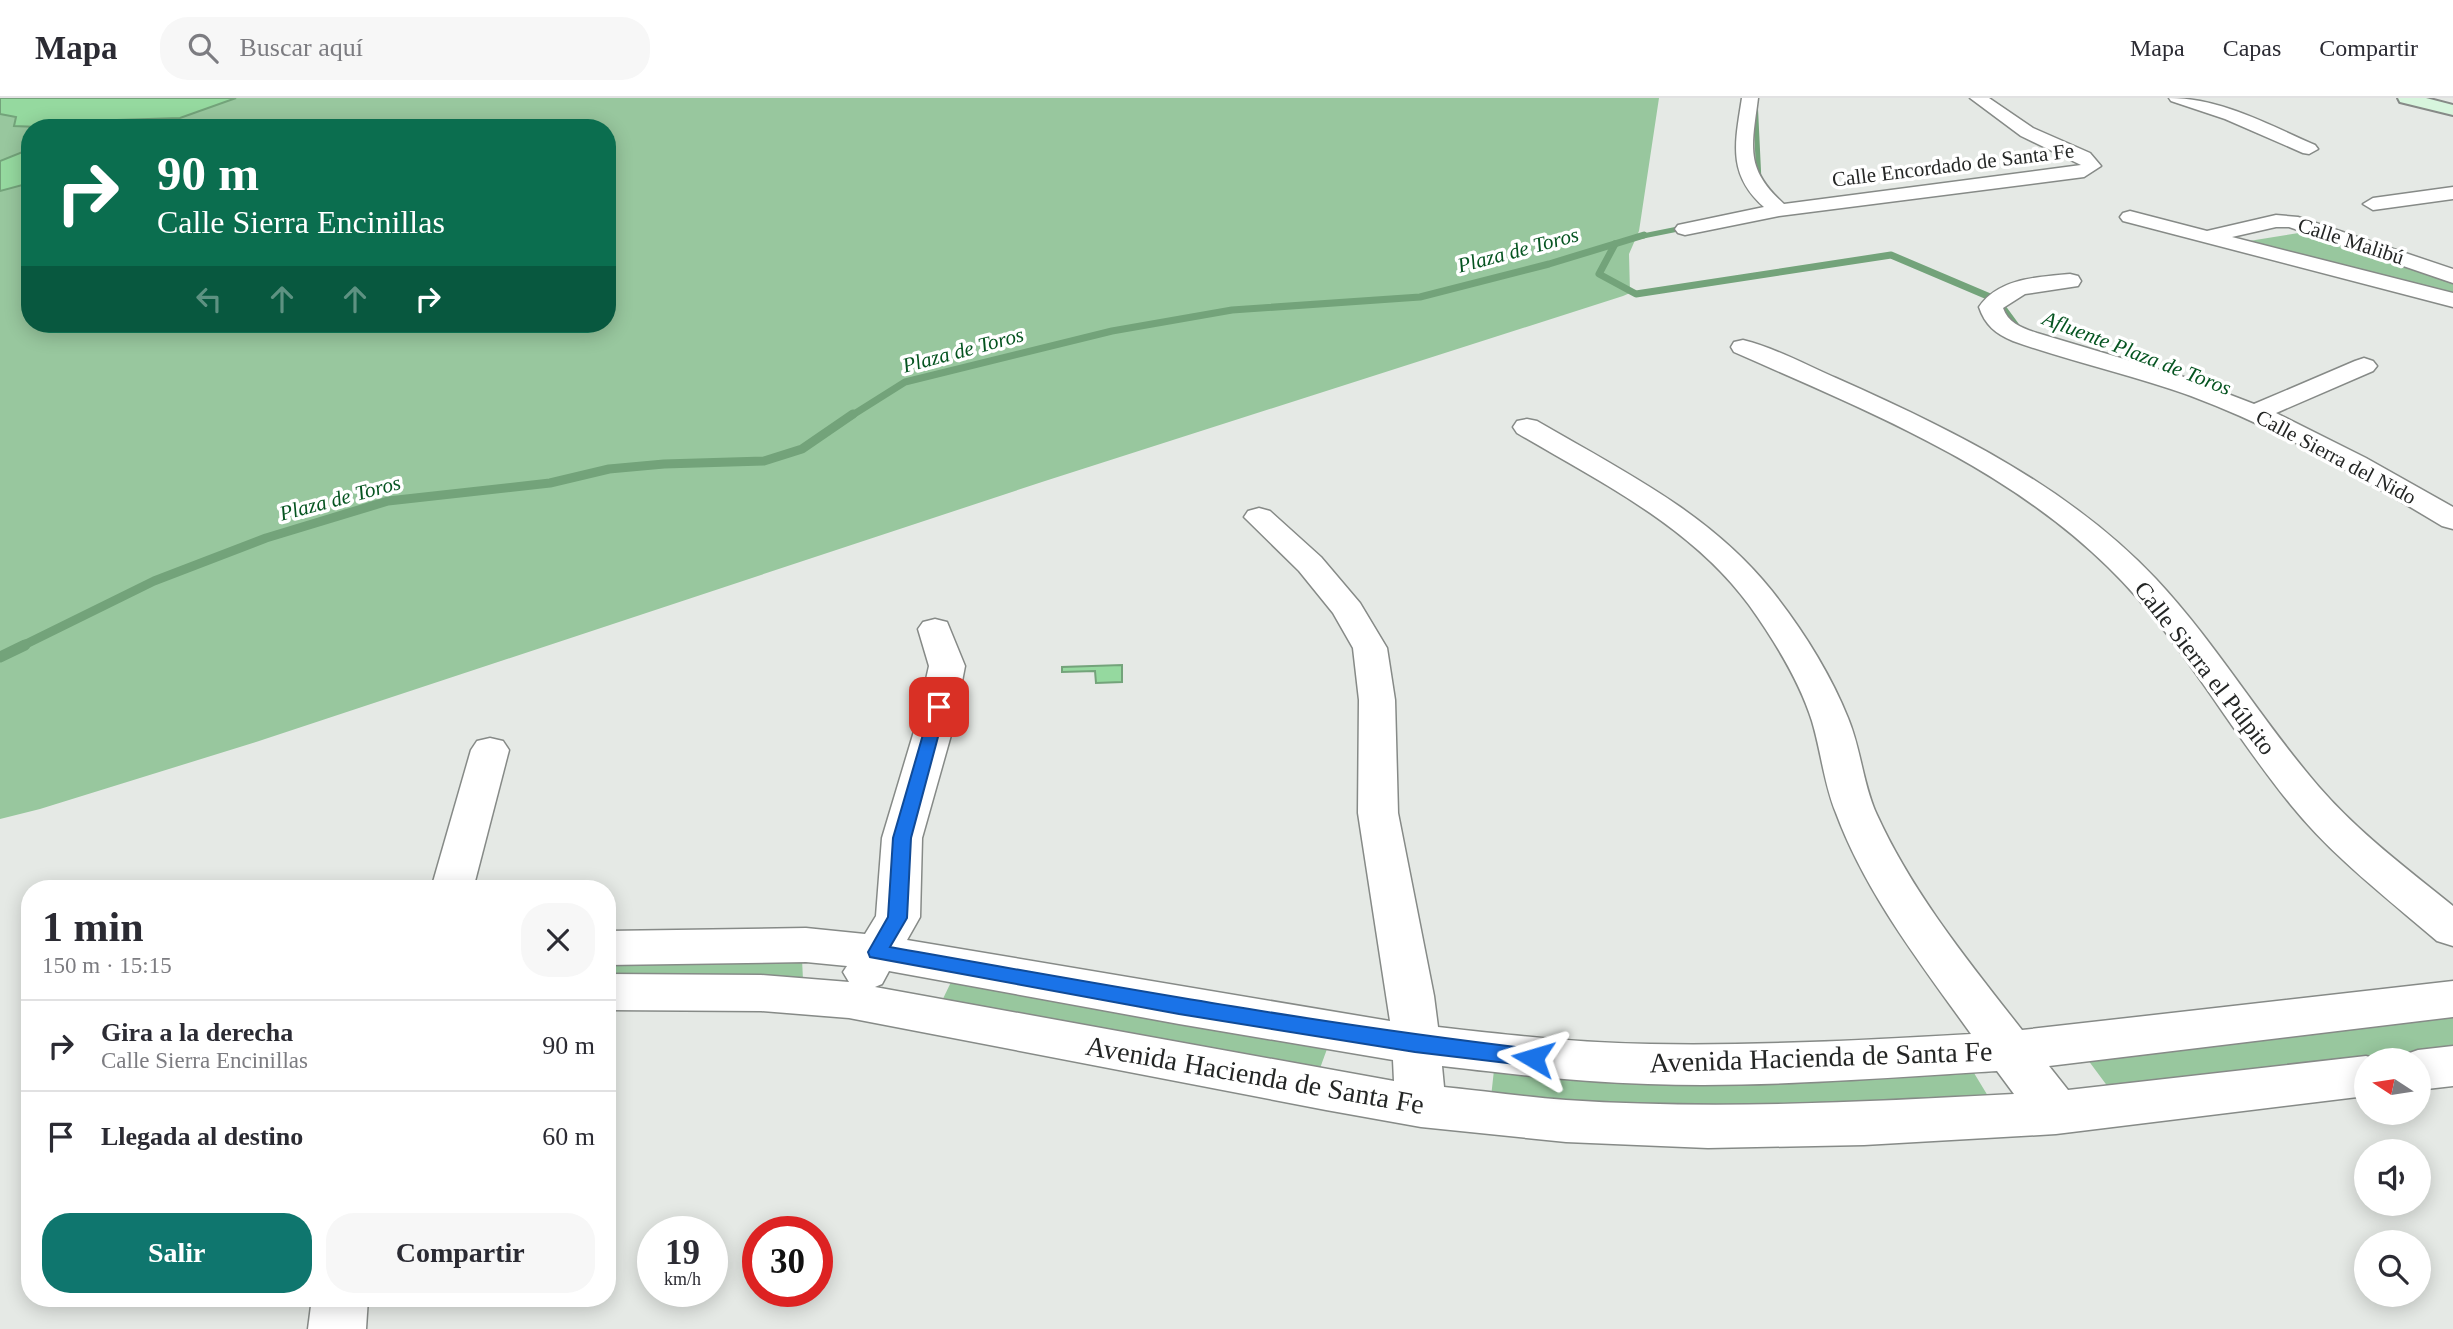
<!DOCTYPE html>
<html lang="es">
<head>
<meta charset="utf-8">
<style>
  body { margin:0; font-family:"Times New Roman",serif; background:#f7f7f7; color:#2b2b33; height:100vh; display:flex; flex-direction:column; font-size:26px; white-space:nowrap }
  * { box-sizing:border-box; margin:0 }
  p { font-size:23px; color:#7c7c81 }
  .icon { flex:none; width:38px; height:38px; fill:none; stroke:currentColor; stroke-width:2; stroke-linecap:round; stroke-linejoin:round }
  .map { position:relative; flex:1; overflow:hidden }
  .panel { position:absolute; left:21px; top:782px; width:595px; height:427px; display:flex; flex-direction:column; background:#fff; border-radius:28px; box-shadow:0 4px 18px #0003 }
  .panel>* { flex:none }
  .top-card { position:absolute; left:21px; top:21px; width:595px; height:214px; border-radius:28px; box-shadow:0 4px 18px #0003; background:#0b6e4f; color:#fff; overflow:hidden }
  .needle { width:46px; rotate:282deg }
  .fabs { position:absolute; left:2354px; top:950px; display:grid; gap:14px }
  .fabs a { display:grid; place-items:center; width:77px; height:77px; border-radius:50%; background:#fff; box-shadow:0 4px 18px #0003; font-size:35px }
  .speed { position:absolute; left:637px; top:1118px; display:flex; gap:14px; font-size:35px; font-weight:700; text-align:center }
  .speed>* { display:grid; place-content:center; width:91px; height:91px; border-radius:50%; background:#fff; box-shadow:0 4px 18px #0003; line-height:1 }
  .speed small { font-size:18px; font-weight:400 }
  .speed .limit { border:10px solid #d22; background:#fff; color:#111 }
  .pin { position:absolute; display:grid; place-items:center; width:60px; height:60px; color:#fff; margin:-30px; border-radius:14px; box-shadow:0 4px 10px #0006 }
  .me { position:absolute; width:77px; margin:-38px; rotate:277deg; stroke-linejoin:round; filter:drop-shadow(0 0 5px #0008) }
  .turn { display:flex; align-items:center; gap:24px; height:147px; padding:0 21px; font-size:32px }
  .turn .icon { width:91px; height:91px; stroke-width:2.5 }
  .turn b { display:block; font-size:49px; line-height:60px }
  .lanes { display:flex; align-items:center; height:66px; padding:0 21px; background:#0003; justify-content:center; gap:35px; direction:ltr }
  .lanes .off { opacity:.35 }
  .round { display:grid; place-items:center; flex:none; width:74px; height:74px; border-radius:28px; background:#f7f7f7 }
  .head { display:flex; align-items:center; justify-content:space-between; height:119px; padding:0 21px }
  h1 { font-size:42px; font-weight:600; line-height:52px }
  .button { display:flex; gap:14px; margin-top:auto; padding:14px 21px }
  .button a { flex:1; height:80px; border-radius:28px; background:#0f766e; color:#fff; font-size:28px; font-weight:600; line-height:80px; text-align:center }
  .button a+a { background:#f7f7f7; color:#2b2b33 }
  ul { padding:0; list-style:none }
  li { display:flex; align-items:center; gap:21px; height:91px; padding:0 21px; border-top:2px solid #e1e1e2 }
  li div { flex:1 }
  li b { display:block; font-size:26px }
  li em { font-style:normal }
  header { display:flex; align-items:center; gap:42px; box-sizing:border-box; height:98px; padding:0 35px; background:#fff; border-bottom:2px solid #e1e1e2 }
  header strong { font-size:33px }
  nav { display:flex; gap:38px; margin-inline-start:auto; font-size:24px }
  .search { width:490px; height:63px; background:#f7f7f7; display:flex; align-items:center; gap:18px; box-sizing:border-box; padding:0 24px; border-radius:28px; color:#7c7c81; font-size:26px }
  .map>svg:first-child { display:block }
  .green { fill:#98c79e; fill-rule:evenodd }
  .water { fill:#95d99f; stroke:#73a37a; stroke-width:2 }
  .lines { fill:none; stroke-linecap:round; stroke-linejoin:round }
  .stream-far3 { stroke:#73a37a; stroke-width:5 }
  .stream-far2 { stroke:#73a37a; stroke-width:7 }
  .stream-far1 { stroke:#73a37a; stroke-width:9 }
  .stream { stroke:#73a37a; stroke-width:11 }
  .street-casing { stroke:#868a87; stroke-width:3 }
  .secondary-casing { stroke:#868a87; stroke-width:4 }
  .street { fill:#fff; fill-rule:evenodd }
  .secondary { fill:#d7f5dd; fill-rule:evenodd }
  .route { fill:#1a73e8; stroke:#114b97; stroke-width:2 }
  .labels { text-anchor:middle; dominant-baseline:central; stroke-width:7; stroke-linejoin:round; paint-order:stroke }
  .far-street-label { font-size:21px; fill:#242625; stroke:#fff }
  .far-water-label { font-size:21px; font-style:italic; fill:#055420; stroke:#fff }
  .street-label { font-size:24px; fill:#242625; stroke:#fff }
  .near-street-label { font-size:28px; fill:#242625; stroke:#fff }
</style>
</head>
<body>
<header>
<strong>Mapa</strong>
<div class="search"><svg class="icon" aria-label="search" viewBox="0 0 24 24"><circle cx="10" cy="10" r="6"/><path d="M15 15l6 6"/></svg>Buscar aquí</div>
<nav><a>Mapa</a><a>Capas</a><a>Compartir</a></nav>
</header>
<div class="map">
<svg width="2453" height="1231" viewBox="0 0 2453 1231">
  <rect width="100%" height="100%" fill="#e5e9e5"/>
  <g class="green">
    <path d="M0,0H1659L1639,133L1629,156L1630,195L1623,198L1045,383L256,644L40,711L0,721ZM30,30H607V226H30Z"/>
    <polygon points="2305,134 2453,184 2453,198 2249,143"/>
    <polygon points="802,861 803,882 607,884 607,866"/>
    <polygon points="952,882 1327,951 1319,973 940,907"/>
    <polygon points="2453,919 2453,961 2366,962 2114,997 2088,962"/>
    <polygon points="1494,972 1657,983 1789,986 1974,975 1991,1003 1665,1012 1491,999"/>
  </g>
  <g class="water">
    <polygon points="0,0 236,0 180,20 117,22 65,30 14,28 16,19 0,16"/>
    <polygon points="30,51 30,85 0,93 0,63"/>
    <polygon points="1122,567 1122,584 1096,585 1095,573 1062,574 1062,569"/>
  </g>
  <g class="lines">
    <g class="stream-far3">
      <polyline points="1755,0 1759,83"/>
      <polyline points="1638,139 1688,129"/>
    </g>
    <g class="stream-far2">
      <polyline points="1615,146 1599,176 1636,196 1891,157 1997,202 2019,232"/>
      <polyline points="851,318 905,284 1112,233 1232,212 1420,199 1549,166 1644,137"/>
    </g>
    <polyline class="stream-far1" points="22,548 154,483 266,440 388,403 550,385 609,371 664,366 764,363 802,351 853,316"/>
    <polyline class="stream" points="0,559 25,547"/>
    <g class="street-casing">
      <g id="street">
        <path d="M1742,0H1758C1752,49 1744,70 1784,106L2081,67L2021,38L1970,0H1989L2033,30L2090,55L2101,68L2084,79L1779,118L1685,137L1678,135L1675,131L1678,127L1764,109C1727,76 1735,45 1742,0Z"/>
        <path d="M2169,0C2221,0 2269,27 2315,47L2318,51L2309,56L2303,55L2225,21L2171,3Z"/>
        <polygon points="2453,89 2453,101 2373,112 2363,106 2373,100"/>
        <polygon points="2130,113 2207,133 2276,117 2298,119 2453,171 2453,185 2289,129 2276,129 2232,139 2453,195 2453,209 2123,123 2120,119 2123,115"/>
        <path d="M2070,176L2078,178L2081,183L2078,188L2025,196L2003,210C2008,225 2022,230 2037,235L2181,278L2254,306L2355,263L2364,260L2373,263L2377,268L2373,273L2276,315L2366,360L2453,409V431L2442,428C2362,380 2280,331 2191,298C2133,277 2072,264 2013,243C1996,236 1985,227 1979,209C1999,180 2038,179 2070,176Z"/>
        <path d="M1743,242C1775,250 1806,267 1836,280C1951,331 2068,388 2156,481C2216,545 2261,622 2319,689C2358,734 2406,770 2453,808V848L2437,843C2387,800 2333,759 2291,707C2227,629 2180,539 2108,469C2004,367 1865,312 1734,254L1731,249L1734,244Z"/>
        <path d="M1527,321L1537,323C1621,372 1710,415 1772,493C1802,531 1830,575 1848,620C1861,651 1863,687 1877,717C1913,796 1969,864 2022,932L2453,883V919L2049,968L2068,992L2366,958L2380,962H2366V998L2056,1036L1864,1047L1708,1050L1566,1044L1421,1029L1326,1012L849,920L761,913L607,912V876L761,877L849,884L843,874L847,868L806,864L607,867V833L806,830L865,836L876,818L882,740L915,630L929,568L918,531L923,524L935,521L947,524L965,568L953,630L922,740L920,819L907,842L1390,923L1358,715L1359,602L1353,550L1333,515L1299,473L1244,419L1248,413L1259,410L1270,413L1321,459L1360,505L1387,550L1395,602L1398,715L1434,898L1438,929C1508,937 1579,945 1650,946C1758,948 1864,942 1971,936C1921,866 1866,796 1836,715C1824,686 1821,653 1812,623C1799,582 1774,542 1749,507C1691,428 1600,384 1517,335L1513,329L1517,323ZM889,873L1179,926L1393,962L1394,983L875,889L882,886ZM1442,968C1510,976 1579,984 1648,986C1764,990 1881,980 1997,973L2014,996C1865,1004 1715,1012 1566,1002C1525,999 1485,993 1444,989Z"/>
        <polygon points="490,640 503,643 509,652 473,791 431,791 471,652 477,643"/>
        <polygon points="2453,948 2453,988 2418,992 2418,962 2398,962 2401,958 2418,952"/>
        <polygon points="312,1200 368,1200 366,1231 308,1231"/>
      </g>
    </g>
    <g class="secondary-casing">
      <polygon id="secondary" points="2398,0 2426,0 2453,7 2453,17 2400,4"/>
    </g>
    <use href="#street" class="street"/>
    <use href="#secondary" class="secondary"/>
  </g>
  <path class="route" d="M939,604L946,609L911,740L907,820L890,849C1104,887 1318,926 1533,951L1541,954L1544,960L1541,966L1533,968L1415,954L1179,916L870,859L868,854L888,819L893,740L931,609Z"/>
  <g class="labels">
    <g class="far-street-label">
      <text transform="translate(1953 67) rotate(-7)">Calle Encordado de Santa Fe</text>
      <text transform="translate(2351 143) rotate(18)">Calle Malibú</text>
      <text transform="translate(2336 359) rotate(28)">Calle Sierra del Nido</text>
    </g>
    <g class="far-water-label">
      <text transform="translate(1518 152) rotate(-15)">Plaza de Toros</text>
      <text transform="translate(963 252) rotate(-15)">Plaza de Toros</text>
      <text transform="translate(2137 255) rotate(21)">Afluente Plaza de Toros</text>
      <text transform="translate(340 400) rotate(-15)">Plaza de Toros</text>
    </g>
    <g class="street-label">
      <text transform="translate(2205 570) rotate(52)">Calle Sierra el Púlpito</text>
    </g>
    <g class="near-street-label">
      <text transform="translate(1821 959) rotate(-2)">Avenida Hacienda de Santa Fe</text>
      <text transform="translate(1255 977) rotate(10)">Avenida Hacienda de Santa Fe</text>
    </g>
  </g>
</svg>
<div class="fabs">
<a><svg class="needle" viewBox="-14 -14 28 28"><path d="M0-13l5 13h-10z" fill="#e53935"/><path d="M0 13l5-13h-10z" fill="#7c7c81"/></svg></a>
<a><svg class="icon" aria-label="sound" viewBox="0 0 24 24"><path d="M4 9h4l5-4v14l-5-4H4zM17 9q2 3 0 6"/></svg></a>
<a><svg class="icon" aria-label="search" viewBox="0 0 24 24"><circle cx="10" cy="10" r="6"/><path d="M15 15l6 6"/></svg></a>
</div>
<div class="speed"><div>19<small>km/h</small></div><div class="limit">30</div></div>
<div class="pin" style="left:939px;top:609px;background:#d93025"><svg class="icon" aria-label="arrive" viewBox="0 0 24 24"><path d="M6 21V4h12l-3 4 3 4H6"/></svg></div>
<svg class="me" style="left:1533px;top:960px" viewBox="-20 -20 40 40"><path d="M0-17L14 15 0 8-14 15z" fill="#1a73e8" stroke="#fff" stroke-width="4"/></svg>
<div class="top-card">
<div class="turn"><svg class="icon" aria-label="right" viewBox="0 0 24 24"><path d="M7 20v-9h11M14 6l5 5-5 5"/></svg><div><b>90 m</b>Calle Sierra Encinillas</div></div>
<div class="lanes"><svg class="icon off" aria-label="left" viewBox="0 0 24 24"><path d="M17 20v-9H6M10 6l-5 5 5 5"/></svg><svg class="icon off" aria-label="ahead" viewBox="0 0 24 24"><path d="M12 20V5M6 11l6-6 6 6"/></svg><svg class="icon off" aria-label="ahead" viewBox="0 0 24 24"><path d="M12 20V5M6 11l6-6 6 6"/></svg><svg class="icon" aria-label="right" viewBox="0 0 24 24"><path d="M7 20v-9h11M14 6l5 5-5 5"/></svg></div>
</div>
<section class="panel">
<div class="head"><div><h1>1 min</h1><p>150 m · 15:15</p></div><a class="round"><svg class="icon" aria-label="close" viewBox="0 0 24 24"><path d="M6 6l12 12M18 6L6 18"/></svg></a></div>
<ul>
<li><svg class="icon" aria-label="right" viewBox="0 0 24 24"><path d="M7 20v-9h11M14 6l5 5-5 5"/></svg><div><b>Gira a la derecha</b><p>Calle Sierra Encinillas</p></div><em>90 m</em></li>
<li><svg class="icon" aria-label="arrive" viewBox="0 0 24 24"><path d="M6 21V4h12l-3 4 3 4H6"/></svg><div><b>Llegada al destino</b></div><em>60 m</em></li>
</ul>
<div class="button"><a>Salir</a><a>Compartir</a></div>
</section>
</div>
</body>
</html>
